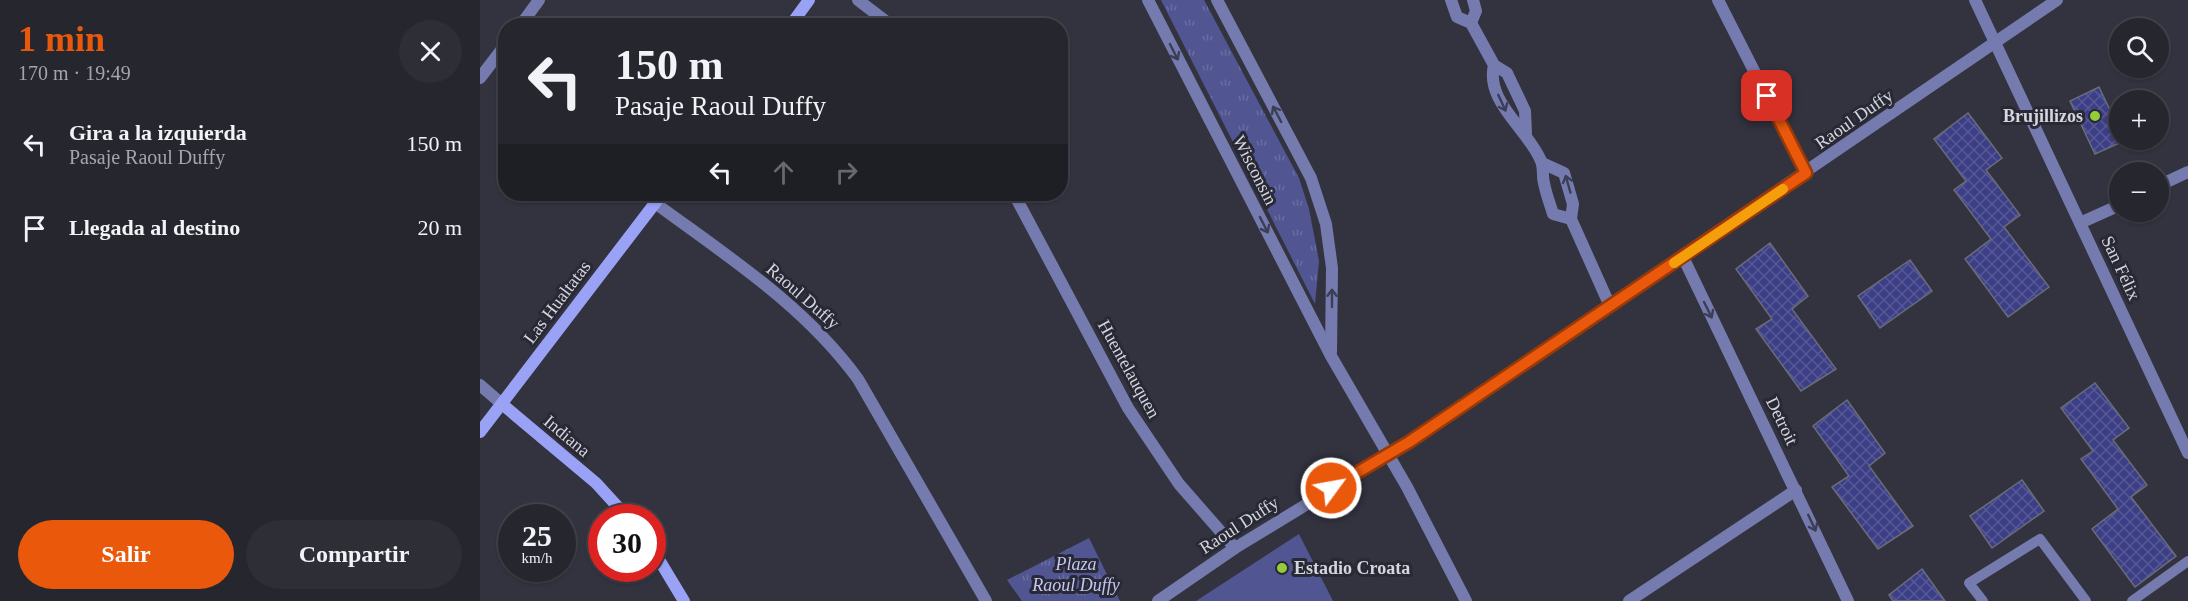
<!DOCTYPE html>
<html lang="es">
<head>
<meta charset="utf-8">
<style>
  body { margin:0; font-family:"Times New Roman",serif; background:#2e2e37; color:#f1f3f6; height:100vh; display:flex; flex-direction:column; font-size:22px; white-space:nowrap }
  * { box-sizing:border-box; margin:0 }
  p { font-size:20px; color:#a4a5aa }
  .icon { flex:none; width:33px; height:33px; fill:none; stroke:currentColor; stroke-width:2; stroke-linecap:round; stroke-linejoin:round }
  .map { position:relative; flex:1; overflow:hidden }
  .side { display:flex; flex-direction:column; background:#26262f; width:480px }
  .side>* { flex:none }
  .guide { position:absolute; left:18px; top:18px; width:570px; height:183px; border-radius:24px; box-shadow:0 2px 4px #0004,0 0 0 2px #42434b; background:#26262f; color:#f1f3f6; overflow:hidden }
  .fabs { position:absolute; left:1629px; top:18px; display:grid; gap:12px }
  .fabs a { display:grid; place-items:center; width:60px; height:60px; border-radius:50%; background:#26262f; box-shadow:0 2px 4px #0004,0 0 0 2px #42434b; font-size:30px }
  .speed { position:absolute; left:18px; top:504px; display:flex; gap:12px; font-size:30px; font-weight:700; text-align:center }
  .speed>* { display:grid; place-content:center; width:78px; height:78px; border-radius:50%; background:#26262f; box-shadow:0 2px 4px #0004,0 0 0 2px #42434b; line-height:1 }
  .speed small { font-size:15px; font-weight:400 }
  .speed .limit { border:9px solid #d22; background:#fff; color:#111 }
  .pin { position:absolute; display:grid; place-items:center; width:51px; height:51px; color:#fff; margin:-26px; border-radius:12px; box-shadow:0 3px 9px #0006 }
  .me { position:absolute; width:66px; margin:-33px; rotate:58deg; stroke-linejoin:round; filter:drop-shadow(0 0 4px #0008) }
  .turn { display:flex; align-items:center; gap:21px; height:126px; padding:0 18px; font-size:27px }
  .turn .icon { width:78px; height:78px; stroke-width:2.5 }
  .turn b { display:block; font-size:42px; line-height:51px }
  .lanes { display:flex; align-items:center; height:57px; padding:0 18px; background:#0003; justify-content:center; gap:30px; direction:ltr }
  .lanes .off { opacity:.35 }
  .round { display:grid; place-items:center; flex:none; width:63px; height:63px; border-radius:32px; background:#2e2e37 }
  .summary { display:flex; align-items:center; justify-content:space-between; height:102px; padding:0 18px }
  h1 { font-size:36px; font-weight:700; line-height:45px; color:#ea580c }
  .button { display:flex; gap:12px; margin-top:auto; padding:12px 18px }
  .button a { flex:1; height:69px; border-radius:36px; background:#ea580c; color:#fff; font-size:24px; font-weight:700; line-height:69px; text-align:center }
  .button a+a { background:#2e2e37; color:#f1f3f6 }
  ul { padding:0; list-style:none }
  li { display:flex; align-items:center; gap:18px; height:84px; padding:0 18px }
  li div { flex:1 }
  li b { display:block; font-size:22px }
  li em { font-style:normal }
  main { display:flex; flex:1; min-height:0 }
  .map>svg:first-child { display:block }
  .grass { fill:#515693 }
  .park { fill:url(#park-tufts) }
  .building { fill:url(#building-cross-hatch); stroke:#6a6c79; stroke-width:1.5 }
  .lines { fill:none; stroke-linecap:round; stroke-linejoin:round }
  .lane { stroke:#757baf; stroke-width:10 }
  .street { stroke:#757baf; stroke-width:12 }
  .secondary { stroke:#99a2f5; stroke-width:12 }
  .oneway { stroke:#3b3e54 }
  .route-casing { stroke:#983908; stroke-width:15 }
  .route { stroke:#ea580c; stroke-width:10 }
  .slow { stroke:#f59e0b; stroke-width:10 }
  .poi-dot { fill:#94cc3b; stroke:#282935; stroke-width:2 }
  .labels { text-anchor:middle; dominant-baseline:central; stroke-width:6; stroke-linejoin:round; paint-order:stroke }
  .poi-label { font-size:18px; font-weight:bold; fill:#d4d6dd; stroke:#282935; text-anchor:end }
  .street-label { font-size:18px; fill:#d4d6dd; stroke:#282935 }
  .park-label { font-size:18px; font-style:italic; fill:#c2c8f2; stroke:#282935 }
</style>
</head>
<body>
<main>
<section class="side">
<div class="summary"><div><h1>1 min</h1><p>170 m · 19:49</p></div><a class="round"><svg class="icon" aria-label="close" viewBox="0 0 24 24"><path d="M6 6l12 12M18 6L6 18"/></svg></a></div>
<ul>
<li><svg class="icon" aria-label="left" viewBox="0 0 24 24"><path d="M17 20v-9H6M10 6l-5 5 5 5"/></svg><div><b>Gira a la izquierda</b><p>Pasaje Raoul Duffy</p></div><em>150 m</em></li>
<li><svg class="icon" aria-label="arrive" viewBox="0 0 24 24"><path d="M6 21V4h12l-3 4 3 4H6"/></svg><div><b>Llegada al destino</b></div><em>20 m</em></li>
</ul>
<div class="button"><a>Salir</a><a>Compartir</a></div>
</section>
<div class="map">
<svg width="1708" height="601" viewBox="0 0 1708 601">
  <defs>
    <pattern id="park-tufts" width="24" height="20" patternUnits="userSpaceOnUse" patternTransform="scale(1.5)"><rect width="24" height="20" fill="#515693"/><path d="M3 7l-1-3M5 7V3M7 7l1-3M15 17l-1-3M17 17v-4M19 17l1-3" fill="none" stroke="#696ea2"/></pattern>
    <pattern id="building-cross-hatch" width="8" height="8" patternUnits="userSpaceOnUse" patternTransform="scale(1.5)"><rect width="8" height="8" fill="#3c3e86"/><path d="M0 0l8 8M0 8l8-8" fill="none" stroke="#575997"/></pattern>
  </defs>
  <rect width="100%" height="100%" fill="#32333f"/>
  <polygon class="grass" points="819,534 853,601 716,601"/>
  <g class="park">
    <polygon points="681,0 724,0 819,178 829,209 839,261 835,304"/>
    <polygon points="609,538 640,601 542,601 527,580"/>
  </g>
  <g class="building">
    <polygon points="1619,87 1640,131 1640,140 1644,141 1615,154 1590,101"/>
    <polygon points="1488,113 1522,158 1506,170 1540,215 1524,227 1569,287 1528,317 1485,259 1511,239 1474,190 1486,181 1454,139"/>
    <polygon points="1290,243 1328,296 1312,309 1356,369 1321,391 1276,329 1292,319 1256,269"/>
    <polygon points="1430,260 1452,291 1400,328 1378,296"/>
    <polygon points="1615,383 1649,428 1633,440 1667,485 1651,497 1696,556 1655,587 1612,529 1638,509 1601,459 1613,451 1581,408"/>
    <polygon points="1367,400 1405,453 1389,466 1433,526 1398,549 1352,487 1369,476 1333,426"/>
    <polygon points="1542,480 1564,511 1512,548 1490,516"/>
    <polygon points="1442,569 1465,601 1413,601 1409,595"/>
  </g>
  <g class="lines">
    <g class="lane">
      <polyline points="1503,601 1489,583 1560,539 1606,601"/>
      <polyline points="1652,601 1708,561"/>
    </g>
    <g class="street">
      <polyline points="378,0 412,26"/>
      <polyline points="668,0 851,356 927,487 986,601"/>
      <polyline points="737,0 831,178 846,224 852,268 851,352"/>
      <polyline points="971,0 977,17 991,23 1014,65 1027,73 1045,111 1046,133"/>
      <polyline points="1238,0 1326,173"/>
      <polyline points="1495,0 1708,453"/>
      <polyline points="991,23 996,11 993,0"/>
      <polyline points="40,26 59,0"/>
      <path d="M1014,65C1005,102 1048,129 1061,161C1064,168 1062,176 1064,183C1066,194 1070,204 1073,214L1091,219"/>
      <polyline points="0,78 26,44"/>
      <polyline points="1062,163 1084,173 1093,204 1091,219 1130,306"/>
      <polyline points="1678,186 1708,172"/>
      <polyline points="534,194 648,408 699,484 755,548"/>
      <path d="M175,203C247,256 324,305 378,379L506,601"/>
      <polyline points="1600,223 1640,205"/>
      <polyline points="1203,257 1368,601"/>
      <polyline points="0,385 22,404"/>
      <polyline points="678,601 755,548 929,442 1577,0"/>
      <polyline points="1149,601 1316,490"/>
    </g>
    <g class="secondary">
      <polyline points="310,26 329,0"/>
      <polyline points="22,404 116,483 148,518"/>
      <polyline points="0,432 182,194"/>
      <polyline points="172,548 204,601"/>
    </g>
  </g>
  <defs><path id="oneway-shaft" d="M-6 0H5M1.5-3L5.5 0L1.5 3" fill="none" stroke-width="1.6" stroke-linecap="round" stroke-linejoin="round" transform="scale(1.5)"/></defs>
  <g class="oneway">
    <use href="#oneway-shaft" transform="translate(694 52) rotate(63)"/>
    <use href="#oneway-shaft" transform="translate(1022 103) rotate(65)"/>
    <use href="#oneway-shaft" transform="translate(797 114) rotate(-118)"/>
    <use href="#oneway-shaft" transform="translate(1088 184) rotate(-106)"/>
    <use href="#oneway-shaft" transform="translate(784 225) rotate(63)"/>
    <use href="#oneway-shaft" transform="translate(852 298) rotate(-90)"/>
    <use href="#oneway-shaft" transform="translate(1228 310) rotate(64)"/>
    <use href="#oneway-shaft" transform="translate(1332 523) rotate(65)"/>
  </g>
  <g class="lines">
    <g class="route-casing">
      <polyline id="route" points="851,488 929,442 1326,173 1287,96"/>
    </g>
    <use href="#route" class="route"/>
    <polyline class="slow" points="1194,263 1303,189"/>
  </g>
  <g class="poi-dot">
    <circle cx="1615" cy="116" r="6"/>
    <circle cx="802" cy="568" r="6"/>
  </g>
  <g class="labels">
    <g class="poi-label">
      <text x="1603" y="116">Brujillizos</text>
      <text x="814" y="568" text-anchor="start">Estadio Croata</text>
    </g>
    <g class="street-label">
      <text transform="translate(1374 119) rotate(-35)">Raoul Duffy</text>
      <text transform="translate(775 170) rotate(63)">Wisconsin</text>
      <text transform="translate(1641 268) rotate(65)">San Félix</text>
      <text transform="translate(323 296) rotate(41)">Raoul Duffy</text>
      <text transform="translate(77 302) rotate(-53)">Las Hualtatas</text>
      <text transform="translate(649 369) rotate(61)">Huentelauquen</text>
      <text transform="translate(1302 421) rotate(64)">Detroit</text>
      <text transform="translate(87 436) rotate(40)">Indiana</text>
      <text transform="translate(759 525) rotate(-33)">Raoul Duffy</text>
    </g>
    <g class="park-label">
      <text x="596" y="564">Plaza<tspan x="596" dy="21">Raoul Duffy</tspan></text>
    </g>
  </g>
</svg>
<div class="fabs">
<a><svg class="icon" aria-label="search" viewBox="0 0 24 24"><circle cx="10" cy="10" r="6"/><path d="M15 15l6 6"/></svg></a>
<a>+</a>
<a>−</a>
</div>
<div class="speed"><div>25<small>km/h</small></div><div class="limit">30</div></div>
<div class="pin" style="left:1287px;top:96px;background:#d93025"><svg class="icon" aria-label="arrive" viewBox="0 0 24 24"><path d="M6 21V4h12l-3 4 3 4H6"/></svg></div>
<svg class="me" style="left:851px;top:488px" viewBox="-20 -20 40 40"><circle r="17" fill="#ea580c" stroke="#fff" stroke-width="3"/><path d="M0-11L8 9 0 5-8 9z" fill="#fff"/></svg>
<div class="guide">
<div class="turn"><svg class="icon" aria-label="left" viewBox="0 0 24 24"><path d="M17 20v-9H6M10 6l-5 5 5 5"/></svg><div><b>150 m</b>Pasaje Raoul Duffy</div></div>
<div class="lanes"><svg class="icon" aria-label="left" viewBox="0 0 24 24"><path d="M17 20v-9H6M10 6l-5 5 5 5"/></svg><svg class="icon off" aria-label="ahead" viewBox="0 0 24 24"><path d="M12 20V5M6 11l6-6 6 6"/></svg><svg class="icon off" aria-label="right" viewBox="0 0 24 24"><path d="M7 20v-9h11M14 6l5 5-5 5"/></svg></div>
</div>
</div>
</main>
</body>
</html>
